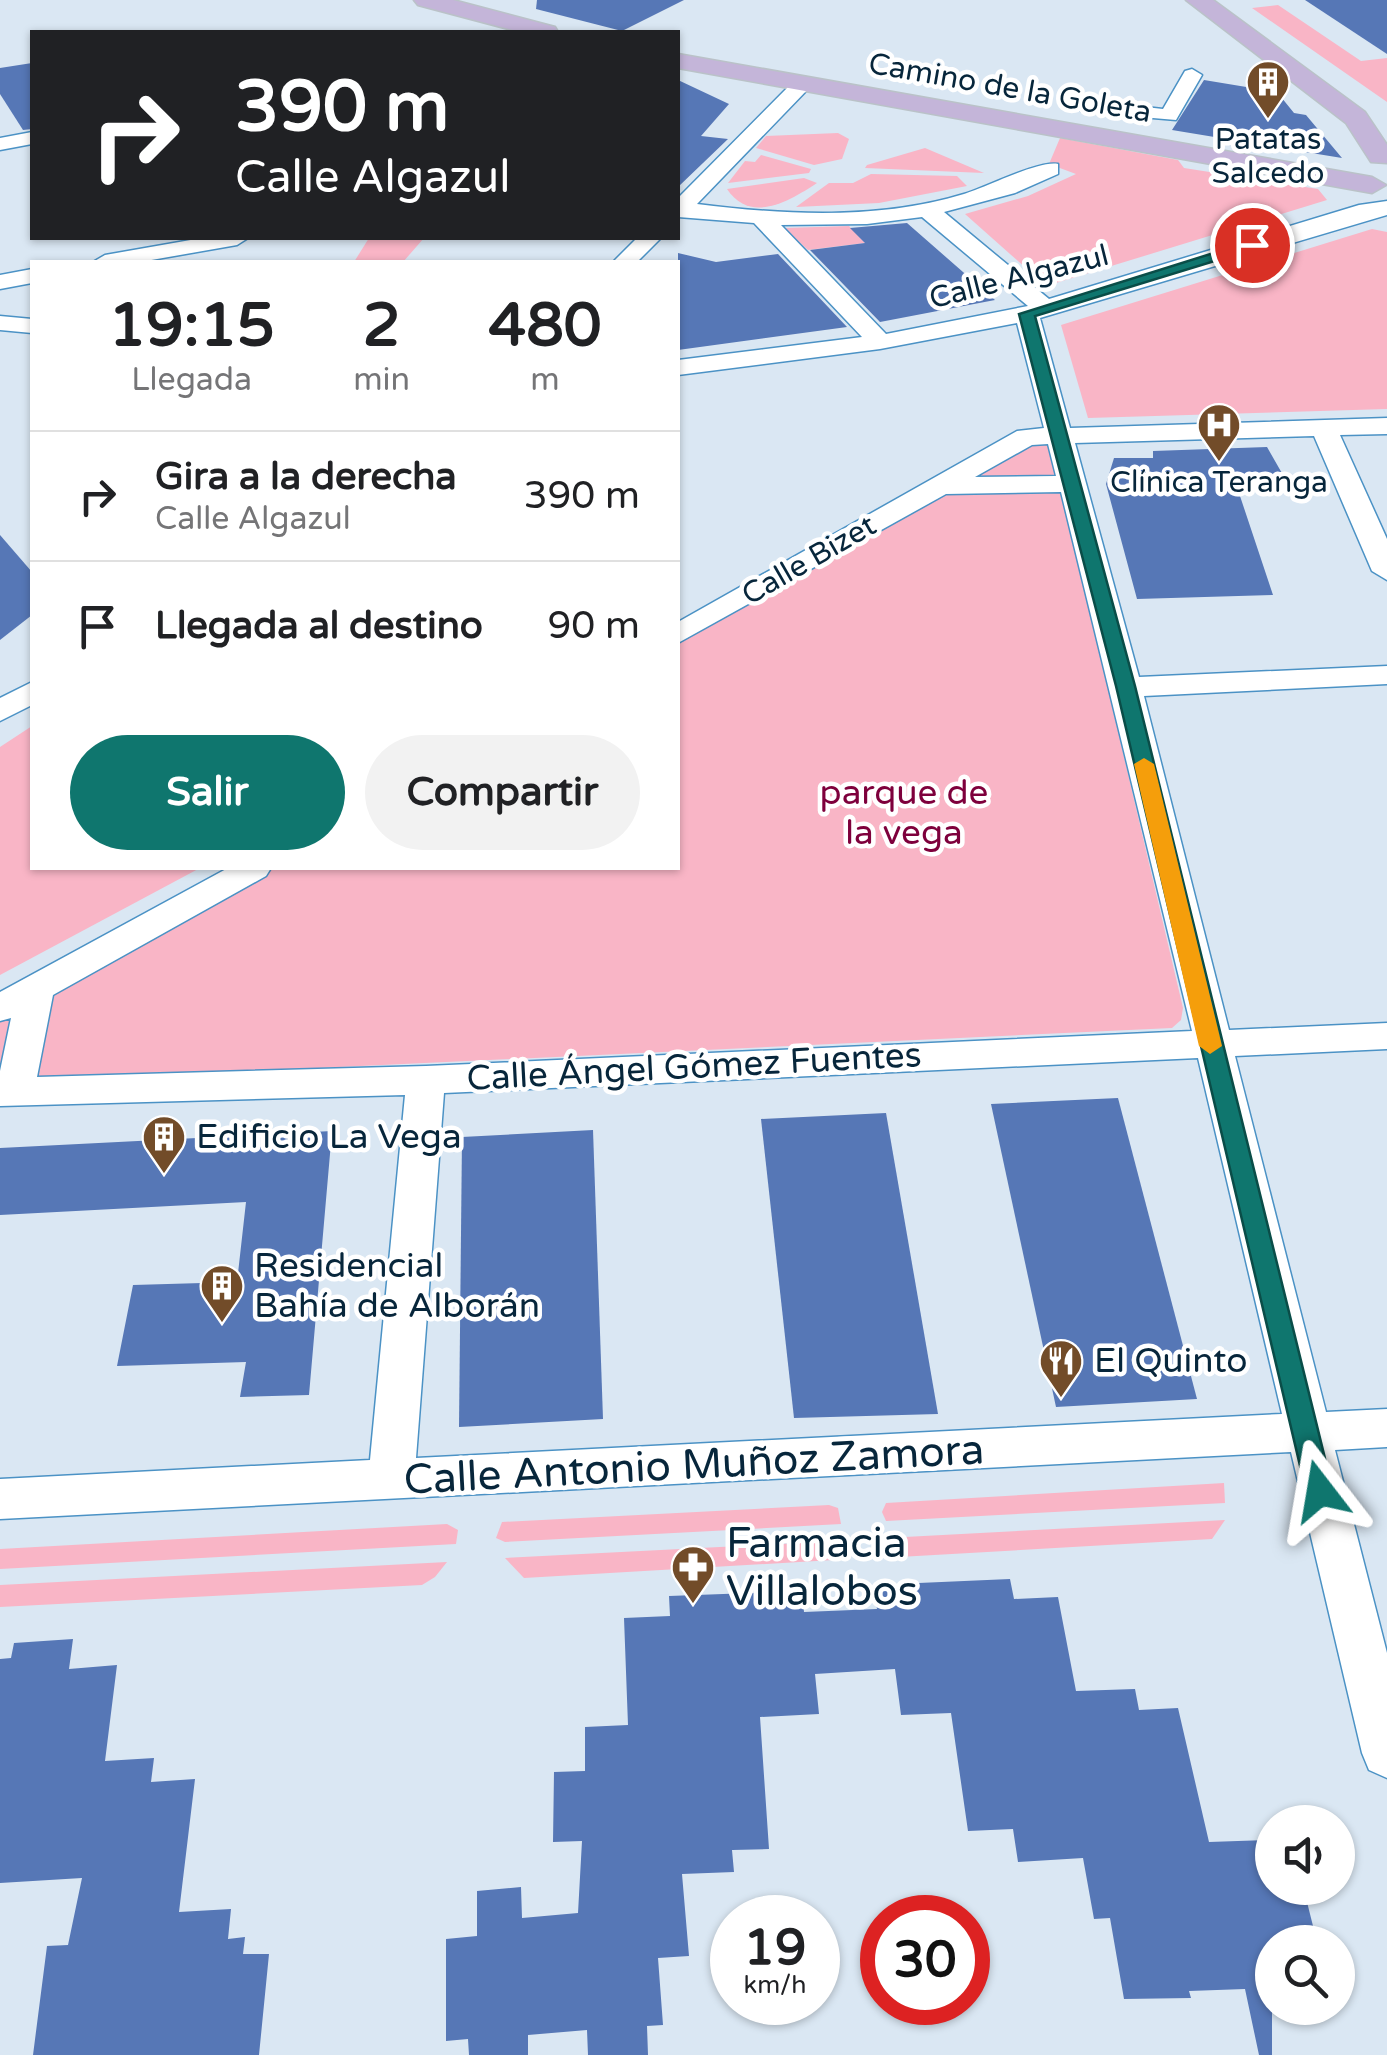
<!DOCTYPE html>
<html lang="es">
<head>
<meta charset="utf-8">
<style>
  body { margin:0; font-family:"Varela Round",sans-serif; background:#f2f2f2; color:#202124; height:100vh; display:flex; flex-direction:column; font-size:38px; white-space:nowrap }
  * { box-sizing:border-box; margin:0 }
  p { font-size:32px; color:#757577 }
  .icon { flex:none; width:55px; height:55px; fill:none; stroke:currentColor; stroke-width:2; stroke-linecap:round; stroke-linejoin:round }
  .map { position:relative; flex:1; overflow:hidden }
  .drawer { position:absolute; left:30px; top:260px; width:650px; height:610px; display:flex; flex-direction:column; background:#fff; border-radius:0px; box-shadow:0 2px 8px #0004 }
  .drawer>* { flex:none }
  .top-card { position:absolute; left:30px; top:30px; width:650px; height:210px; border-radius:0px; box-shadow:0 2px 8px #0004; background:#202124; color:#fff; overflow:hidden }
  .buttons { position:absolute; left:1255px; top:1805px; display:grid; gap:20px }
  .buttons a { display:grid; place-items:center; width:100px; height:100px; border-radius:50%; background:#fff; box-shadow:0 2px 8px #0004; font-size:50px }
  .speed { position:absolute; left:710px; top:1895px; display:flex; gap:20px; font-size:50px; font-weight:700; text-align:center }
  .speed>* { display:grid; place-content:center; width:130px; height:130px; border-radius:50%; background:#fff; box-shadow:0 2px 8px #0004; line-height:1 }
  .speed small { font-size:25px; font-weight:400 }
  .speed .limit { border:15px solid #d22; background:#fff; color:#111 }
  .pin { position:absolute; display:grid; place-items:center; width:85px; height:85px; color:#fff; margin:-42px; border:5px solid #fff; border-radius:50%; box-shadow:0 2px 10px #0007 }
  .me { position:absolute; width:110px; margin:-55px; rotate:346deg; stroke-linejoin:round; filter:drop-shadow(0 0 8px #0008) }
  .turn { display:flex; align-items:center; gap:35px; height:210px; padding:0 40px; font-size:45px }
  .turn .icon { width:130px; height:130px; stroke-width:2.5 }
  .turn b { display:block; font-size:70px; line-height:85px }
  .eta { display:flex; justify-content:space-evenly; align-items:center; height:170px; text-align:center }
  .eta b { font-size:60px; font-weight:700; line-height:70px }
  .action { display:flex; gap:20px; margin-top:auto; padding:20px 40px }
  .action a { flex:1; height:115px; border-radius:60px; background:#0f766e; color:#fff; font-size:40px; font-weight:700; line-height:115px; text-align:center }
  .action a+a { background:#f2f2f2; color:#202124 }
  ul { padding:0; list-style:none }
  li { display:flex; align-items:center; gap:30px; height:130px; padding:0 40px; border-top:2px solid #e0e0e0 }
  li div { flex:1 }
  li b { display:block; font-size:38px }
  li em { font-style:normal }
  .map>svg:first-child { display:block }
  .green { fill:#f9b5c6 }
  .building { fill:#5677b6 }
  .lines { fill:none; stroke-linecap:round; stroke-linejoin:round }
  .minor-casing { stroke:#4b92c5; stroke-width:3 }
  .major-casing { stroke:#bac2c8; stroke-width:3 }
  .minor { fill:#fff; fill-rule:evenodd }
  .major { fill:#c4b5d9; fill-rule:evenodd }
  .route { fill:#0f766e; stroke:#0a4d48; stroke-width:2.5 }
  .slow { fill:#f59e0b }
  .labels { text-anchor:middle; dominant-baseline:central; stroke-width:9; stroke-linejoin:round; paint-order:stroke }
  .far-street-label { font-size:30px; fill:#07263b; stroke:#fff }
  .far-poi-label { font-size:30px; fill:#07263b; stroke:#fff }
  .park-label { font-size:35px; fill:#7e003c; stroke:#fff }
  .street-label { font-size:35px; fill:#07263b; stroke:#fff }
  .poi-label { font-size:35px; fill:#07263b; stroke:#fff; text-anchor:start }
  .near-street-label { font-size:42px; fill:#07263b; stroke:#fff }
  .near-poi-label { font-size:42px; fill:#07263b; stroke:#fff; text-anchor:start }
</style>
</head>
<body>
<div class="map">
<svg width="1387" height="2055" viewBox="0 0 1387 2055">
  <rect width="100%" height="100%" fill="#dae7f3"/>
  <g class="green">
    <polygon points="1278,5 1361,61 1387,58 1387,102 1252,8"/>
    <polygon points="838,133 849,139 842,159 814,165 756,148 766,136"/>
    <polygon points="1060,138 1178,160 1184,168 1318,189 1327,200 1046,286 965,214 1028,196 1076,174 1049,164"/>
    <polygon points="925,148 984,173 865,168 867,165"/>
    <polygon points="761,155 811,169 809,173 728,183 745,161 755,162"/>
    <polygon points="871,174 957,176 967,186 879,203 796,207 829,183 853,183"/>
    <path d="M804,178L817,183C791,200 751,225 727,189Z"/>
    <polygon points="849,226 865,243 808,250 784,228"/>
    <polygon points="1372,229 1387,232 1387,409 1088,418 1061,325"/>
    <polygon points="369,238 424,238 403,262 354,262"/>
    <polygon points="1046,442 1051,446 1183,1008 1181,1020 1172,1028 0,1083 0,1022 274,868 678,868 678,640 1024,443"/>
    <polygon points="32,726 32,868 200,868 0,975 0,747"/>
    <polygon points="1224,1483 1225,1503 886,1521 882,1512 886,1503"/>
    <polygon points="829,1505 838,1508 841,1524 505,1542 496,1538 502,1522"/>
    <polygon points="1225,1520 1212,1539 899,1557 890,1551 886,1538"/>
    <polygon points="447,1524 458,1530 456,1544 0,1569 0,1549"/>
    <polygon points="838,1541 843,1550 833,1560 524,1578 505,1558"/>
    <polygon points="447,1562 435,1577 422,1585 0,1607 0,1585"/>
  </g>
  <g class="building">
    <polygon points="537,0 684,0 622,31 536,9"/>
    <polygon points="1305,0 1387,0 1387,54"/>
    <polygon points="32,63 32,129 23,130 0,94 0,68"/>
    <polygon points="678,80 729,104 701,136 728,139 678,187"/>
    <polygon points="1204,80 1277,92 1294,113 1306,115 1342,158 1172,130"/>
    <polygon points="907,223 995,300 880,322 810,250 865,243 850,228"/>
    <polygon points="678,253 716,262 778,254 847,327 678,350"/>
    <polygon points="1267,447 1283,475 1233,475 1273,595 1137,599 1106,484 1114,458 1153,458 1153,451"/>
    <polygon points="0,535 32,572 32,615 0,640"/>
    <polygon points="1118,1098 1197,1399 1056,1407 991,1104"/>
    <polygon points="886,1113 938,1414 794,1418 761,1119"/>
    <polygon points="593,1130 603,1419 459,1427 462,1137"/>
    <polygon points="332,1131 309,1395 240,1397 246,1362 117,1366 133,1285 237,1282 246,1202 0,1215 0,1148"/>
    <polygon points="1010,1579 1014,1599 1058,1597 1076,1691 1135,1689 1139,1710 1178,1708 1209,1842 1267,1840 1272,1888 1304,1890 1317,1942 1272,1942 1272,2055 1259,2055 1245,1989 1189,1991 1191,1998 1124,1999 1110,1918 1094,1919 1083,1858 1018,1862 1013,1829 968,1831 951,1713 901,1715 895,1669 815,1674 819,1714 760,1717 769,1849 732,1850 734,1872 682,1874 689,1956 658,1958 663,2025 647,2026 648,2055 588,2055 587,2030 528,2035 528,2055 469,2055 468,2039 446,2041 446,1939 477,1936 477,1891 521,1887 522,1918 578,1913 582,1841 553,1842 554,1772 585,1771 585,1727 628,1725 624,1618 670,1616 669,1596 802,1591 804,1612 877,1609 873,1585"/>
    <polygon points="73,1639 69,1669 117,1665 105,1761 154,1758 151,1782 195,1779 179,1912 231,1909 228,1939 245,1937 243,1954 269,1954 259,2055 33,2055 47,1946 68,1945 82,1878 0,1883 0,1659 11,1658 14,1643"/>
  </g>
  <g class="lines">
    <g class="minor-casing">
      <g id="minor">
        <polygon points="1192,69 1202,75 1176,120 1083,112 1073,106 1083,100 1163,109 1185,71"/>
        <path d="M802,78L809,80V88L697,204C784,215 880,220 964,194C985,188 1039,160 1058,164V174L1015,193L944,212L1049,299L1359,205L1387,201V215L1040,318L1070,428L1387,418V434L1340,435L1387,539V580L1372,571L1314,436L1075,443L1139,677L1387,666V684L1144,696L1229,1030L1387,1023V1049L1235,1056L1326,1412L1387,1409V1447L1335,1450L1387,1653V1778L1369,1770L1362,1753L1291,1452L0,1519V1479L370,1460L405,1095L0,1106V1071L11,1018L0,1021V992L228,868H271L266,876L53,995L37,1077L426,1066L1192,1031L1061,492L946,494L678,643V622L1017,431L1044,428L1017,323L880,349L678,375V360L862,337L754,223L678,217V198L795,80ZM922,217L1028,306L886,334L781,225L867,224ZM1048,444L1056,476L975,477L1032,445ZM1198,1058L1282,1414L416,1458L444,1093Z"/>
        <polygon points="32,132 32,144 0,150 0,138"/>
        <polygon points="202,238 248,238 237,245 140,262 93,262 105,255"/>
        <polygon points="637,238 661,238 637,262 613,262"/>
        <polygon points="32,269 32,283 0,289 0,275"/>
        <polygon points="0,316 32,319 32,333 0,330"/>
        <polygon points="32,682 32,705 0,721 0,698"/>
      </g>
    </g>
    <g class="major-casing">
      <g id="major">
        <polygon points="414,0 453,0 555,27 558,32 520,32 418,5"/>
        <polygon points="1186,0 1213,0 1365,112 1387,145 1387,163 1371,162 1346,123"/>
        <polygon points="678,54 1372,177 1386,185 1372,193 678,68"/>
      </g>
    </g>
    <use href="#minor" class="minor"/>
    <use href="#major" class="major"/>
  </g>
  <polygon class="route" points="1252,241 1257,248 1035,316 1135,686 1333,1491 1329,1500 1320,1503 1310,1500 1306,1491 1116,686 1019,314"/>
  <polygon class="slow" points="1144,758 1154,764 1222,1046 1210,1054 1199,1046 1134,764"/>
  <defs>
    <g id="building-pin" transform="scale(2.25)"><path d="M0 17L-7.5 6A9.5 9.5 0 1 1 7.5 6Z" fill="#724c29" stroke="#fff"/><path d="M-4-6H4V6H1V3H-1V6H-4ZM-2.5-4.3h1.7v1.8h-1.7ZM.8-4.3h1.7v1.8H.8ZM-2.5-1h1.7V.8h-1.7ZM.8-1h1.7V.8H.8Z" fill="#fff"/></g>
    <g id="hospital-pin" transform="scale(2.25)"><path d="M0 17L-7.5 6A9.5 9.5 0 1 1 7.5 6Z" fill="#724c29" stroke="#fff"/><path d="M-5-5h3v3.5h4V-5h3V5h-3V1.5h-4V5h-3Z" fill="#fff"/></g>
    <g id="restaurant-pin" transform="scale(2.25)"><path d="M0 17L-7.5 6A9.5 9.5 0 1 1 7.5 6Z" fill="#724c29" stroke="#fff"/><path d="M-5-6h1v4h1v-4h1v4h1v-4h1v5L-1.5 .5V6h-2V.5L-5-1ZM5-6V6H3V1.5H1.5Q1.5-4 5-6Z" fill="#fff"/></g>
    <g id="pharmacy-pin" transform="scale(2.25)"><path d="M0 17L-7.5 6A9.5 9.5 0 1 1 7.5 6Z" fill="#724c29" stroke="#fff"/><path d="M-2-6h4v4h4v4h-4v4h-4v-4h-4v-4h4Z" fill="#fff"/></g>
  </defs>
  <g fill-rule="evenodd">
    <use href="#building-pin" x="1268" y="82"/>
    <use href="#hospital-pin" x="1219" y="425"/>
    <use href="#building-pin" x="164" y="1137"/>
    <use href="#building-pin" x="222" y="1286"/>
    <use href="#restaurant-pin" x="1061" y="1361"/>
    <use href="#pharmacy-pin" x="693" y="1567"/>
  </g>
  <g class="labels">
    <g class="far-street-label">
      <text transform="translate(1010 88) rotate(10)">Camino de la Goleta</text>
      <text transform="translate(1019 277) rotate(-14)">Calle Algazul</text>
      <text transform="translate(809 560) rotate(-30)">Calle Bizet</text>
    </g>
    <g class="far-poi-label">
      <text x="1268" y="139">Patatas<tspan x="1268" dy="34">Salcedo</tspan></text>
      <text x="1219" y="482">Clínica Teranga</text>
    </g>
    <g class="park-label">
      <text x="904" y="793">parque de<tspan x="904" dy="40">la vega</tspan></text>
    </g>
    <g class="street-label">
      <text transform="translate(694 1067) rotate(-3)">Calle Ángel Gómez Fuentes</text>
    </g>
    <g class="poi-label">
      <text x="196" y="1137">Edificio La Vega</text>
      <text x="254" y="1266">Residencial<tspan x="254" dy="40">Bahía de Alborán</tspan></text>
      <text x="1094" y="1361">El Quinto</text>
    </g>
    <g class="near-street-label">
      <text transform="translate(694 1465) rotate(-3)">Calle Antonio Muñoz Zamora</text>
    </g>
    <g class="near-poi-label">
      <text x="726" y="1543">Farmacia<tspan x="726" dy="48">Villalobos</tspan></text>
    </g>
  </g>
</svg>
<div class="buttons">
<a><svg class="icon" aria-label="sound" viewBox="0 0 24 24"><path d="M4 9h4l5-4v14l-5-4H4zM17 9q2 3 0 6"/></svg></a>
<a><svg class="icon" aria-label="search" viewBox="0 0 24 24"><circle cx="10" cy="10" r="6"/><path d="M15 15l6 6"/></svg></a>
</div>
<div class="speed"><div>19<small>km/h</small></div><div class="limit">30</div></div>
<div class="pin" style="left:1252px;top:245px;background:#d93025"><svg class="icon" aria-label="arrive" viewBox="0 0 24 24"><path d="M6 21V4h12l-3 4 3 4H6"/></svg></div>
<svg class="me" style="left:1320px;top:1491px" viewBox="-20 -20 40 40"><path d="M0-17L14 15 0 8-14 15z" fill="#0f766e" stroke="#fff" stroke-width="4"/></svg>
<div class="top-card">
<div class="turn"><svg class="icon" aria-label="right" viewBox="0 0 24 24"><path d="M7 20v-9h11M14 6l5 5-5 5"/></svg><div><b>390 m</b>Calle Algazul</div></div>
</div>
<section class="drawer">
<div class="eta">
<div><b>19:15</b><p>Llegada</p></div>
<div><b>2</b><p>min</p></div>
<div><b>480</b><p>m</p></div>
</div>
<ul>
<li><svg class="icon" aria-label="right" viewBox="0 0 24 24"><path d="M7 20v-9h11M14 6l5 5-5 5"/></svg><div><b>Gira a la derecha</b><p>Calle Algazul</p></div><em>390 m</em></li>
<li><svg class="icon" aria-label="arrive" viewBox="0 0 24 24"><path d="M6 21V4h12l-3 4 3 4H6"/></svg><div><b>Llegada al destino</b></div><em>90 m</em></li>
</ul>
<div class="action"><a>Salir</a><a>Compartir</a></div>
</section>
</div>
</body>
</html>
